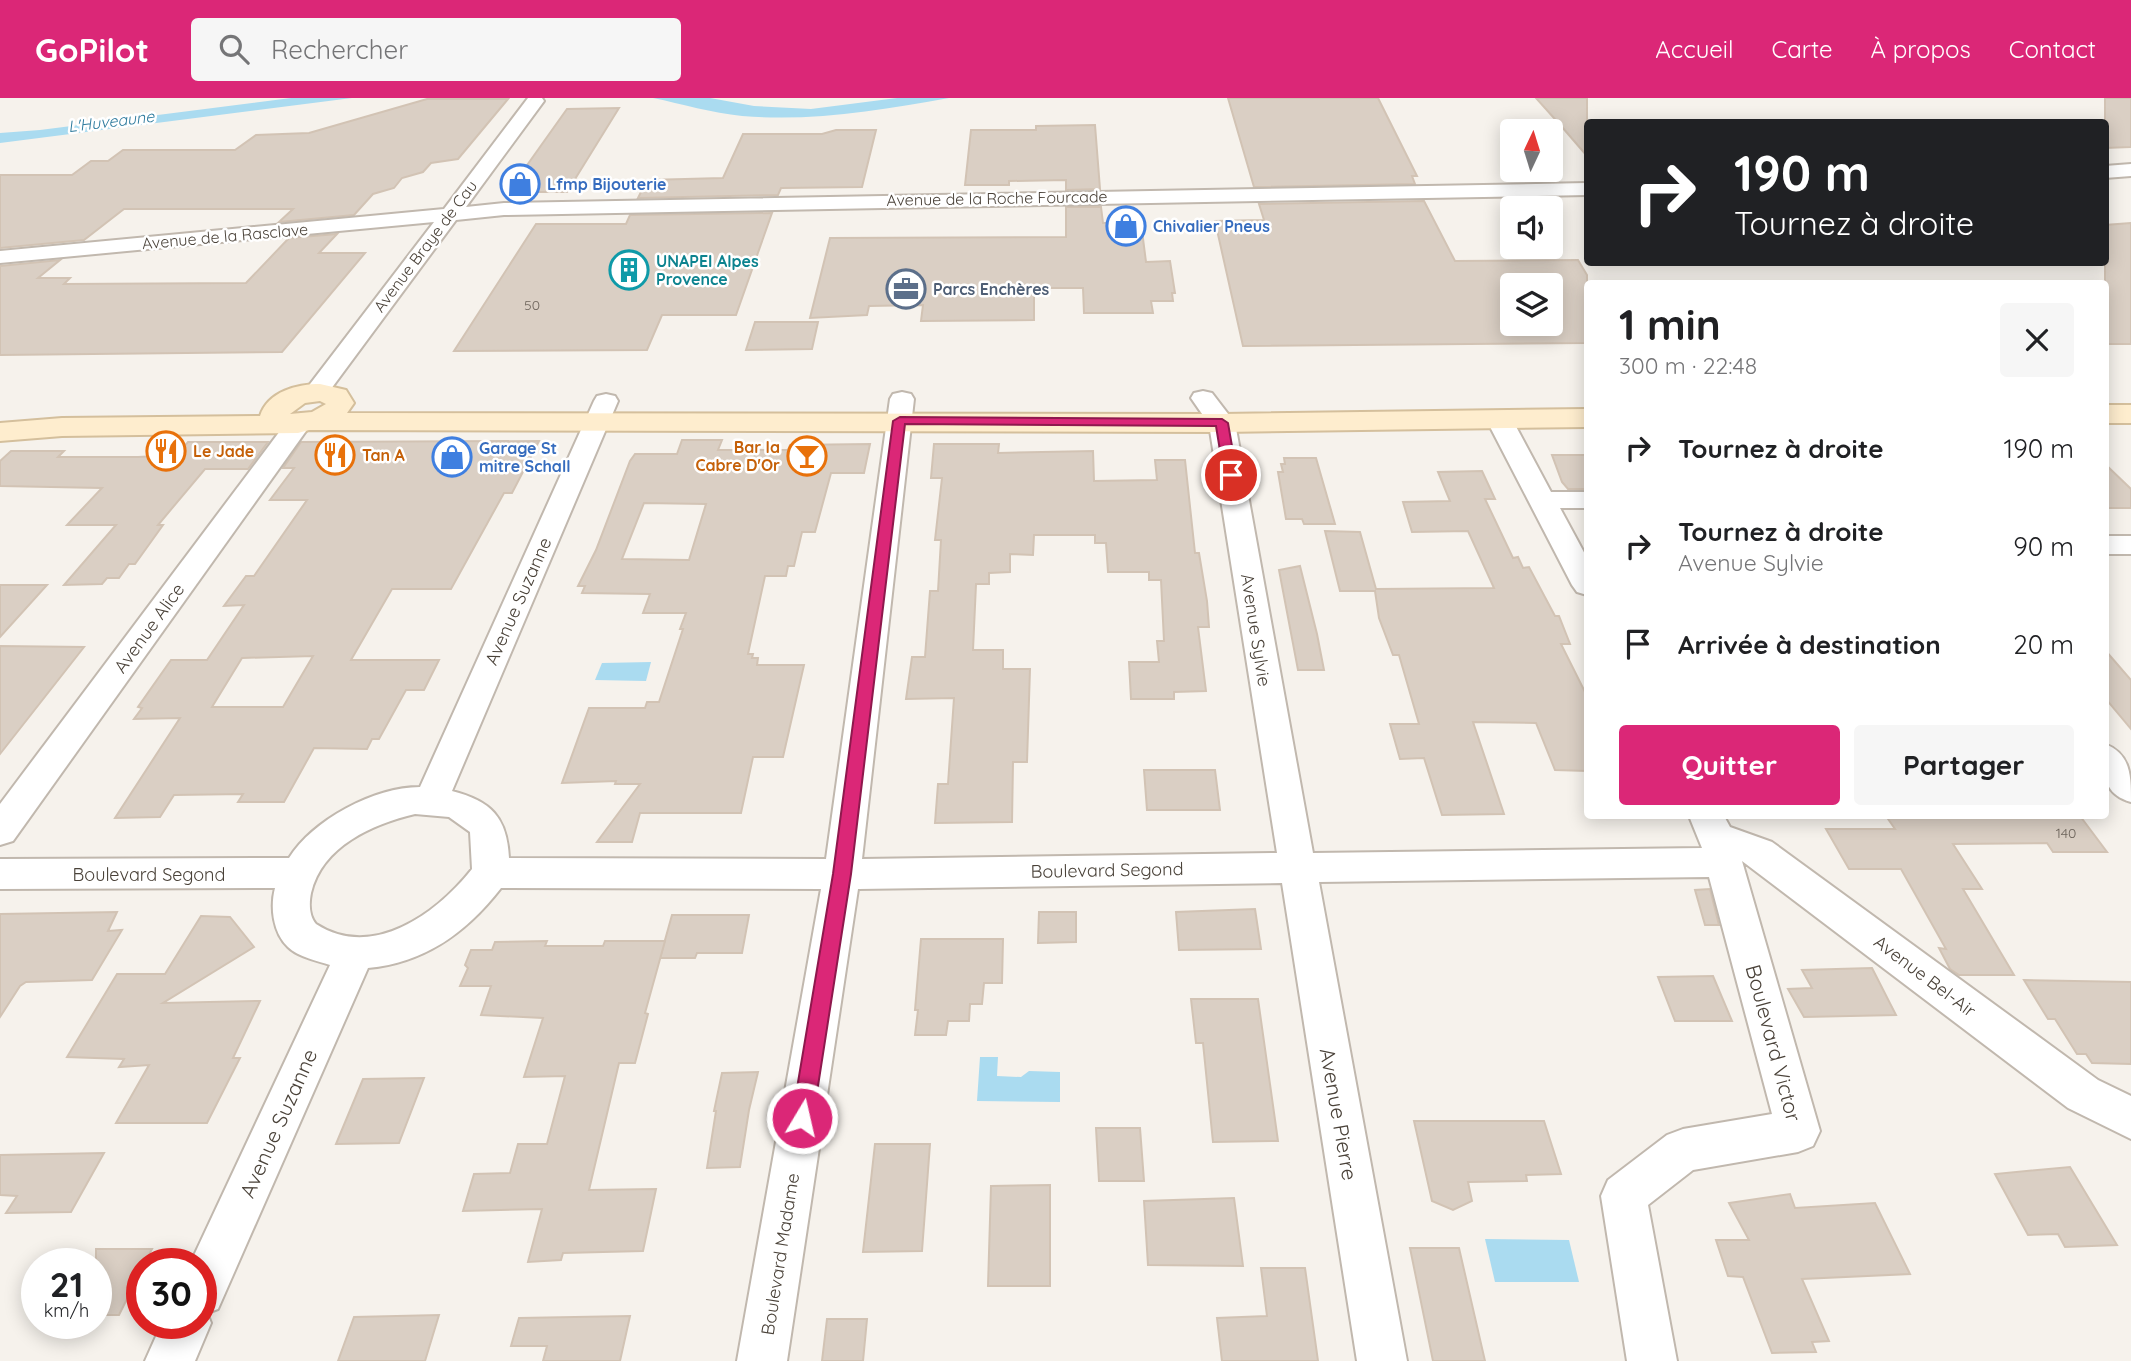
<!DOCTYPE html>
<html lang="fr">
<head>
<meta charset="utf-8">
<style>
  body { margin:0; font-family:Quicksand,sans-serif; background:#f6f6f6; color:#202124; height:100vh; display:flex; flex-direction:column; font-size:26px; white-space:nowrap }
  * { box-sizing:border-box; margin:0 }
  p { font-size:23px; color:#757577 }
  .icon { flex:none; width:38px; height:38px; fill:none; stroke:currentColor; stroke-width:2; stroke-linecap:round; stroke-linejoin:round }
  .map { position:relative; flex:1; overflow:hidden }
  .details { position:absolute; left:1584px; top:182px; width:525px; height:539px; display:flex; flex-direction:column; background:#fff; border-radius:7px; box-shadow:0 4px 18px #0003 }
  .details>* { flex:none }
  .banner { position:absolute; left:1584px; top:21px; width:525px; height:147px; border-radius:7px; box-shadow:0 4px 18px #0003; background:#202124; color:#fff; overflow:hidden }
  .needle { width:46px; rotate:4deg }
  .tools { position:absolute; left:1500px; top:21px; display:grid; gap:14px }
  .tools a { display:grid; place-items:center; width:63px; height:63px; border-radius:7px; background:#fff; box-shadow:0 4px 18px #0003; font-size:35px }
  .speed { position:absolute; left:21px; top:1150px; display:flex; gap:14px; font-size:35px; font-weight:700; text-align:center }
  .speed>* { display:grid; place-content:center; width:91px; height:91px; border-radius:50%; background:#fff; box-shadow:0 4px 18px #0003; line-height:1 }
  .speed small { font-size:18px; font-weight:400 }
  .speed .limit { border:10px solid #d22; background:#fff; color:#111 }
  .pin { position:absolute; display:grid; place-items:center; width:60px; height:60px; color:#fff; margin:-30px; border:4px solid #fff; border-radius:50%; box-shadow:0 2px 7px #0007 }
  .me { position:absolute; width:77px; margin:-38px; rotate:9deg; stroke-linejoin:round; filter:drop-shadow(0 0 5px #0008) }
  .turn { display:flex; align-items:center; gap:24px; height:147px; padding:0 35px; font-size:32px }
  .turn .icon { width:91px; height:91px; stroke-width:2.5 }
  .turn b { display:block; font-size:49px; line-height:60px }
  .round { display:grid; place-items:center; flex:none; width:74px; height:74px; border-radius:7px; background:#f6f6f6 }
  .head { display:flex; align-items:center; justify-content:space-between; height:119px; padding:0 35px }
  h1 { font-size:42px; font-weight:700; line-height:52px }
  .primary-button { display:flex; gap:14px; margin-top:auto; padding:14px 35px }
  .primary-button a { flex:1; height:80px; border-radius:7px; background:#db2777; color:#fff; font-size:28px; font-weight:700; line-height:80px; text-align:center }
  .primary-button a+a { background:#f6f6f6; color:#202124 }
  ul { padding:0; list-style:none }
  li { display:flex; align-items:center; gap:21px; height:98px; padding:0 35px }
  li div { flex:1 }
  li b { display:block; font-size:26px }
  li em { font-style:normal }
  header { display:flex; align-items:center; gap:42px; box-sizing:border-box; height:98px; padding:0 35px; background:#db2777; color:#fff }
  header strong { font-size:33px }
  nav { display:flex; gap:38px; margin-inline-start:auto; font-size:24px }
  .search { width:490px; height:63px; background:#f6f6f6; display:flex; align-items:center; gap:18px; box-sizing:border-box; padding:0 24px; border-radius:7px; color:#757577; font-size:26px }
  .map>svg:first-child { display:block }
  .water { fill:#aadbf0 }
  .building { fill:#dacfc4; stroke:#d2c3b4; stroke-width:2; fill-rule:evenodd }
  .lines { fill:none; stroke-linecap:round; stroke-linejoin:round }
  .street-casing { stroke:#c1b8ae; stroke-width:4 }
  .secondary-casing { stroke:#d4bf9c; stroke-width:4 }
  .street { fill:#fff; fill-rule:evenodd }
  .secondary { fill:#feedce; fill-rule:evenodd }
  .route { fill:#db2777; stroke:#8e194d; stroke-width:2 }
  .labels { text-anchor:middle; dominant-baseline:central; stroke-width:5; stroke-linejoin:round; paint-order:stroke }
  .number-label { font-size:14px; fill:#6e655c }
  .far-water-label { font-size:16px; font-style:italic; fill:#2d7a9d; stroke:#fff }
  .far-shop-label { font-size:16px; font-weight:bold; fill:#366cbe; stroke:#fff; text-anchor:start }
  .far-street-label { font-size:16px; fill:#4a4239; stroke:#fff }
  .far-culture-label { font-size:16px; font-weight:bold; fill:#0d838f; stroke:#fff; text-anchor:start }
  .far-service-label { font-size:16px; font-weight:bold; fill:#4e5e75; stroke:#fff; text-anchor:start }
  .far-food-label { font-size:16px; font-weight:bold; fill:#c56008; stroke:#fff; text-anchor:start }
  .street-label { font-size:18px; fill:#4a4239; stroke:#fff }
  .near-street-label { font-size:21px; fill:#4a4239; stroke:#fff }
</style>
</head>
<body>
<header>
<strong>GoPilot</strong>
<div class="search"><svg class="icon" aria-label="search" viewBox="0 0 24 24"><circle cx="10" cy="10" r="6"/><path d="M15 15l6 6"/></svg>Rechercher</div>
<nav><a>Accueil</a><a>Carte</a><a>À propos</a><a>Contact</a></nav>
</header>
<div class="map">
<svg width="2131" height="1263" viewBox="0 0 2131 1263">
  <rect width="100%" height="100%" fill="#f6f2ec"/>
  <g class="water">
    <polygon points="291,0 352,0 0,45 0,35 40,32"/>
    <path d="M653,0H710L754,8L811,11L897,0H949C881,12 812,24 742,18C712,15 682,6 653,0Z"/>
    <polygon points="651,564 646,583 595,582 602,565"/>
    <polygon points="980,959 998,959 997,978 1021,979 1029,973 1060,974 1060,1004 977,1003"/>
    <polygon points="1485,1141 1569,1142 1579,1184 1495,1184"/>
  </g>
  <g class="building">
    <polygon points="1228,0 1378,0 1417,78 1412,78 1415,86 1254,89"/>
    <polygon points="1536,0 1587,0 1587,58 1562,29"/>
    <polygon points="2105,0 2131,0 2131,49 2105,50"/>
    <polygon points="427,1 508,1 458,61 431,65 423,74 402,80 394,90 373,96 354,117 279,124 293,111 124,111 84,142 0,150 0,77 72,77 91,63 108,63 123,52 235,52 256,37 309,35"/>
    <polygon points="619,10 567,94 508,94 567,11"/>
    <polygon points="1095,27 1100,91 1066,92 1066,82 1009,83 1009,87 965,87 971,32 1036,32 1036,28"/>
    <polygon points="836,32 876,32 862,89 781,90 778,97 638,100 647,82 723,80 743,36 822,36"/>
    <path d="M1424,103L1455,163L1578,162L1587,177V245L1243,248L1215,123L1264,122L1259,106ZM1512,187H1550V226H1512Z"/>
    <polygon points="1066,109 1101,109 1103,125 1141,125 1146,164 1170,163 1175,195 1172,195 1173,203 1151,203 1153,215 1084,215 1083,190 1034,190 1034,222 921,223 923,207 869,208 867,217 810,220 830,140 1066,139"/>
    <polygon points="772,115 736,217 662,217 647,252 454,253 536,126 626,126 630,117"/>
    <polygon points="2131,125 2131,246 2105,246 2105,127"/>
    <polygon points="337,136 319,155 365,155 282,254 0,257 0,168 60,162 38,180 70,180 64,186 246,185 289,140"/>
    <polygon points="755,224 818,224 812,251 746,252"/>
    <path d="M682,342H722L718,352H788L790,347L870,346L864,375H831L815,434H802L794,468H788L786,478H765L748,556H753L752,560H758L757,567H804L783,659H753L741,715H640L632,744H597L640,686H615L616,683L562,685L589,610H645L647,604H659L683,531H680L686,515H643L650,496L582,495L585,488H578L596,452L630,363L635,356H677ZM644,405L706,406L689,462L622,461Z"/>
    <path d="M539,343L512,395H504L451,491H392L351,562H439L424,592H406L379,641H372L367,651L314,650L284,704H238L243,696L174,697L160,719L115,720L180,620L134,621L142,610L138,609L171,562H207L244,507L224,508L246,478H254L307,402H270L294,370H283L301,344ZM313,558L283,609H212L242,560Z"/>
    <polygon points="188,344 268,344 248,371 205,371 158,427 163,427 135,466 129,466 119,480 107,480 102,486 64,487 116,427 67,427 102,390 0,388 0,363 11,353 64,353 58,359 138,359 177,357"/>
    <polygon points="934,346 999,346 998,355 1093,353 1094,383 1157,382 1155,362 1185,362 1195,455 1199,455 1207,503 1209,529 1198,529 1206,593 1174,594 1174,601 1131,601 1129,564 1159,564 1157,543 1164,543 1161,482 1149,482 1149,474 1108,474 1106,445 1095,445 1095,437 1034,437 1033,457 1010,456 1010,474 989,475 989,486 976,486 973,552 1003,552 1003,571 1030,571 1027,664 1013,664 1012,724 935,725 938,686 948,686 954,600 906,601 912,559 925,559 930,493 938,493 941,442 935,442 942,380 931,380"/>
    <polygon points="1552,357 1587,357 1587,391 1568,391 1562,384"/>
    <polygon points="1284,360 1316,360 1335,426 1304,426 1302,421 1286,421 1278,374 1283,374 1281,366 1285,366"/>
    <polygon points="2105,366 2131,391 2131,410 2105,410"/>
    <polygon points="1482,373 1495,401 1485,401 1513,460 1518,459 1523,470 1529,469 1555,518 1559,518 1570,546 1561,546 1587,598 1587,673 1555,672 1536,625 1473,624 1504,716 1442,717 1424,660 1400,661 1390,626 1419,626 1399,557 1393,557 1379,520 1375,493 1340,493 1325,433 1360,434 1376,491 1494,490 1468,433 1412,434 1403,404 1450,403 1438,374"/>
    <polygon points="1300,468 1317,536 1324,572 1298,572 1279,472"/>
    <polygon points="0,487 47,487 0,539"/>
    <polygon points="0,548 84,549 0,656"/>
    <polygon points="2105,552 2131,582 2131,631 2105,600"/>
    <polygon points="1144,672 1215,672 1220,712 1147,712"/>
    <polygon points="1886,718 2080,718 2107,754 2053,754 2047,745 1953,746 1982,791 1963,791 2014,877 1959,877 1950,871 1939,850 1946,851 1901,771 1849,771 1826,731 1895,731"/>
    <polygon points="1710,791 1719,827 1705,827 1695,792"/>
    <polygon points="1255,811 1261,851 1179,852 1176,814"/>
    <polygon points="117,814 108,833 122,832 92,882 26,884 20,888 0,919 0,816"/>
    <polygon points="1039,814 1076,814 1076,844 1038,845"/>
    <polygon points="672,817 749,817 742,855 697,855 695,860 660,860"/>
    <polygon points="201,818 230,819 254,849 163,905 260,903 233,960 240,960 207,1025 116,1025 149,967 119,969 124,961 67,959 117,876 165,876"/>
    <polygon points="921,841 1003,841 1002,885 984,885 982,906 970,906 969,923 948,923 946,937 915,937 918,912 915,912"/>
    <polygon points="547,843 545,848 603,848 605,843 665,843 645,915 648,916 635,965 619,965 589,1092 656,1091 643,1153 563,1155 561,1162 528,1164 542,1111 463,1113 474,1076 510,1075 518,1046 547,1046 565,978 524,979 543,920 481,917 491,888 460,888 468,870 465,867 471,852 492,852 495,844"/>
    <polygon points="1872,870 1896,917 1804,919 1788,891 1812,890 1802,872"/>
    <polygon points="1713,878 1732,923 1675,923 1658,879"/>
    <polygon points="2024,882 2131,884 2131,966 2092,965 2086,956 2077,956 2055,921 2048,921"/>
    <polygon points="1191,901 1258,901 1278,1043 1213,1044 1203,945 1196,945"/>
    <polygon points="758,974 749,1012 740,1069 707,1070 716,1013 714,1013 722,975"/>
    <polygon points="424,980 399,1045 336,1046 363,981"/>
    <polygon points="1414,1023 1544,1023 1561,1076 1526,1077 1527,1083 1468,1084 1472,1103 1453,1112 1432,1103"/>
    <polygon points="1096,1030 1140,1030 1144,1083 1099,1083"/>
    <polygon points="875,1046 930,1046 922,1153 863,1154"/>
    <polygon points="104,1055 71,1114 6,1115 17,1098 0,1097 0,1057"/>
    <polygon points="2070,1069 2117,1147 2065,1149 2058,1136 2028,1137 1995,1076"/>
    <polygon points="1050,1087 1050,1188 988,1188 991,1088"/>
    <polygon points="1790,1096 1795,1110 1875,1105 1910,1176 1802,1181 1829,1243 1812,1244 1816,1254 1772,1255 1743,1179 1728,1178 1716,1142 1749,1142 1729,1105"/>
    <polygon points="1234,1100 1243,1168 1148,1167 1144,1103"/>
    <polygon points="1410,1150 1459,1150 1485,1263 1433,1263"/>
    <polygon points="96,1151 152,1151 144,1166 142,1166 142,1171 119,1217 96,1217"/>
    <polygon points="1261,1170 1305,1170 1318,1263 1222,1263 1217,1220 1267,1218"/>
    <polygon points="439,1217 425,1263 338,1263 354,1219"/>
    <polygon points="630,1218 620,1263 543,1263 547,1248 511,1248 519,1220"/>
    <polygon points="827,1221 867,1221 863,1263 822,1263"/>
  </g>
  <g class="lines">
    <g class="street-casing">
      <g id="street">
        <polygon points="528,0 542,0 544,3 466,109 504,105 1587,85 1587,97 504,117 456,122 325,299 316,301 307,299 304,294 434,124 0,165 0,153 444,111"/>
        <polygon points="2131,66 2131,78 2105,80 2105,68"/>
        <path d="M1203,293L1212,295L1235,325L1313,755L1702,750L1689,718H1724L1730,729L1772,744L2098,982L2131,998V1041L2068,1010L1742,763L1820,1033L1813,1048L1798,1054L1693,1072L1648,1107L1677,1263H1627L1601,1098L1608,1082L1667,1037L1683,1031L1772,1016L1709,779L1319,784L1407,1263H1357L1282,785L858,791L787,1263H737L821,791L501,790C467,834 425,865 368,870L218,1211L207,1215L211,1225L195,1263H145L162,1225H201V1166H190L330,867C318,863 298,859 288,849C273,835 270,809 275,790L0,791V761L289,760C313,722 374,689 420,689L594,303L597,298L606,296L615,298L618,303L452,693C491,703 507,719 509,760L826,761L890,301L893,296L902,294L911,296L914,301L862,761L1277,755L1209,326L1191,300L1194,295ZM415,716L449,719L470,734L472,771C437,815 373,863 316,826C309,818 309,805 311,795C322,748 373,726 415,716Z"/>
        <polygon points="1499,313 1508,316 1512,321 1551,394 1587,394 1587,410 1560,410 1587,460 1587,497 1577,494 1572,487 1486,321 1490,316"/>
        <polygon points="298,318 307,321 311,326 13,743 0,747 0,706 289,321"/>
        <rect x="2105" y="438" width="26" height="18"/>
        <path d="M2105,646C2131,656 2131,678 2131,704C2100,695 2105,673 2105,646Z"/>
      </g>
    </g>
    <g class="secondary-casing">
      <g id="secondary">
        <path d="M320,286L346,292L354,305L347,315L1222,316L1587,311V329L1222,334L309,332L298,335L62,338L0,343V325L62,320L260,318C268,293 298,286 320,286ZM320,303L326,306L312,314L290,316L305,305Z"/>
        <rect x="2105" y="307" width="26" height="18"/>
      </g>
    </g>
    <use href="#street" class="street"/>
    <use href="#secondary" class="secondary"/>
  </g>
  <polygon class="route" points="900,319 1222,321 1228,325 1237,377 1231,381 1224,377 1216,328 905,326 851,776 813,1020 810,1027 802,1030 795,1027 792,1020 833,776 893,323"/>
  <defs>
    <g id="shop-ring" transform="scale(2.0125)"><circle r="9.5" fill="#fff" stroke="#3f7fe0" stroke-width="1.5"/><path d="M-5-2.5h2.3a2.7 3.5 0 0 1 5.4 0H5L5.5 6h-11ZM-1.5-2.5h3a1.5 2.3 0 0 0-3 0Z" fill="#3f7fe0"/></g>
    <g id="building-ring" transform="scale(2.0125)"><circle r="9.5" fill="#fff" stroke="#0f9aa8" stroke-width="1.5"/><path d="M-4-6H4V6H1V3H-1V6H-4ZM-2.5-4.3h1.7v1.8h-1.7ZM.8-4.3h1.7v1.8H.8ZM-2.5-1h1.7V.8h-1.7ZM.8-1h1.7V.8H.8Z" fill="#0f9aa8"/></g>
    <g id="office-ring" transform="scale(2.0125)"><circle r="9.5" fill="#fff" stroke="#5c6f8a" stroke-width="1.5"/><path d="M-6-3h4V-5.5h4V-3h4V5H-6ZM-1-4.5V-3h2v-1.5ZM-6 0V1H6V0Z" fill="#5c6f8a"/></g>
    <g id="restaurant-ring" transform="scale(2.0125)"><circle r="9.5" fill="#fff" stroke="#e8710a" stroke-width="1.5"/><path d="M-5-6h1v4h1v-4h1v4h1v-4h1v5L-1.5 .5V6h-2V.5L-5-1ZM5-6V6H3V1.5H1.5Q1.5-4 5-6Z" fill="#e8710a"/></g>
    <g id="bar-ring" transform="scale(2.0125)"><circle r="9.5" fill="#fff" stroke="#e8710a" stroke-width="1.5"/><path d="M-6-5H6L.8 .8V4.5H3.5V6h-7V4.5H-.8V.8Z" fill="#e8710a"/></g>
  </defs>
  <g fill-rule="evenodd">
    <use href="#shop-ring" x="520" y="86"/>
    <use href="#shop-ring" x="1126" y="128"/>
    <use href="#building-ring" x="629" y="172"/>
    <use href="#office-ring" x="906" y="191"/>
    <use href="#restaurant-ring" x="166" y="353"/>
    <use href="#restaurant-ring" x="335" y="357"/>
    <use href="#bar-ring" x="807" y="358"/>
    <use href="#shop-ring" x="452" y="359"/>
  </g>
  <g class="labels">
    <g class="number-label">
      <text x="532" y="207">50</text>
      <text x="2066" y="735">140</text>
    </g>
    <g class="far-water-label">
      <text transform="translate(111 23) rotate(-7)">L'Huveaune</text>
    </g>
    <g class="far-shop-label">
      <text x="547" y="86">Lfmp Bijouterie</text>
      <text x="1153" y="128">Chivalier Pneus</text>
      <text x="479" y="350">Garage St<tspan x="479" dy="18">mitre Schall</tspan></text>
    </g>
    <g class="far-street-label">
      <text transform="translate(997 100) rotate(-1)">Avenue de la Roche Fourcade</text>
      <text transform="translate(225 138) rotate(-5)">Avenue de la Rasclave</text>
      <text transform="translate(425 148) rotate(-53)">Avenue Braye de Cau</text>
    </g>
    <g class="far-culture-label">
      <text x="656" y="163">UNAPEI Alpes<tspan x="656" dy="18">Provence</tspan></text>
    </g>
    <g class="far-service-label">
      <text x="933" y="191">Parcs Enchères</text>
    </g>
    <g class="far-food-label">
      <text x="780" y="349" text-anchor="end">Bar la<tspan x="780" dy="18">Cabre D'Or</tspan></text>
      <text x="193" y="353">Le Jade</text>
      <text x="362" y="357">Tan A</text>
    </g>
    <g class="street-label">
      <text transform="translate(518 503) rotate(-66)">Avenue Suzanne</text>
      <text transform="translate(149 530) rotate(-54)">Avenue Alice</text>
      <text transform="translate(1256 532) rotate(81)">Avenue Sylvie</text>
      <text transform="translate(1107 772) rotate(-1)">Boulevard Segond</text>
      <text x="149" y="776">Boulevard Segond</text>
      <text transform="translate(1925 878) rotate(37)">Avenue Bel-Air</text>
      <text transform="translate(780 1156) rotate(-81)">Boulevard Madame</text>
    </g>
    <g class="near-street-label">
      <text transform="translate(1774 945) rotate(75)">Boulevard Victor</text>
      <text transform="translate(1339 1016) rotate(80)">Avenue Pierre</text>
      <text transform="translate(278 1025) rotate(-66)">Avenue Suzanne</text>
    </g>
  </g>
</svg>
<div class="tools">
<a><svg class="needle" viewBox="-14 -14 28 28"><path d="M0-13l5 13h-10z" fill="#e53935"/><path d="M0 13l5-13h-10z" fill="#757577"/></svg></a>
<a><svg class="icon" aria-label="sound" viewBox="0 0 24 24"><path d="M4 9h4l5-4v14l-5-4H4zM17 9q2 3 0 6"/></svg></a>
<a><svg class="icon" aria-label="layers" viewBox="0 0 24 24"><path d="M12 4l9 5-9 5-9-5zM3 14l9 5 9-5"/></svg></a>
</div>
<div class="speed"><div>21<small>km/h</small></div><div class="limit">30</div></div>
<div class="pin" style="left:1231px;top:377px;background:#d93025"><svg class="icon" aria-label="arrive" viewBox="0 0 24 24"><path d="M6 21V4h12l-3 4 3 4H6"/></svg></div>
<svg class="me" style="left:802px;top:1020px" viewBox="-20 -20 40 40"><circle r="17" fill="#db2777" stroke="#fff" stroke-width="3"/><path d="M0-11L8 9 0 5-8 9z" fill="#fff"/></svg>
<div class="banner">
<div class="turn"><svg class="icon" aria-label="right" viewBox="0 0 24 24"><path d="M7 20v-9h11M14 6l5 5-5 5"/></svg><div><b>190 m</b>Tournez à droite</div></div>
</div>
<section class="details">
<div class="head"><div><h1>1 min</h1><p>300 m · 22:48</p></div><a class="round"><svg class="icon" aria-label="close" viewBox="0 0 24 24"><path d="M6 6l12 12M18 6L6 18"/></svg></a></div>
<ul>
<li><svg class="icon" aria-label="right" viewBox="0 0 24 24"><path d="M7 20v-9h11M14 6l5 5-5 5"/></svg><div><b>Tournez à droite</b></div><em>190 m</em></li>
<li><svg class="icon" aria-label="right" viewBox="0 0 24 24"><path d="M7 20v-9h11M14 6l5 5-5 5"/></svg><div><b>Tournez à droite</b><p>Avenue Sylvie</p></div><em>90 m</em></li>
<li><svg class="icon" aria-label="arrive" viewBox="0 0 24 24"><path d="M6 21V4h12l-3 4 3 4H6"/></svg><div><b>Arrivée à destination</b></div><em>20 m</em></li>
</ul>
<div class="primary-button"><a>Quitter</a><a>Partager</a></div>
</section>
</div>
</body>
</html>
